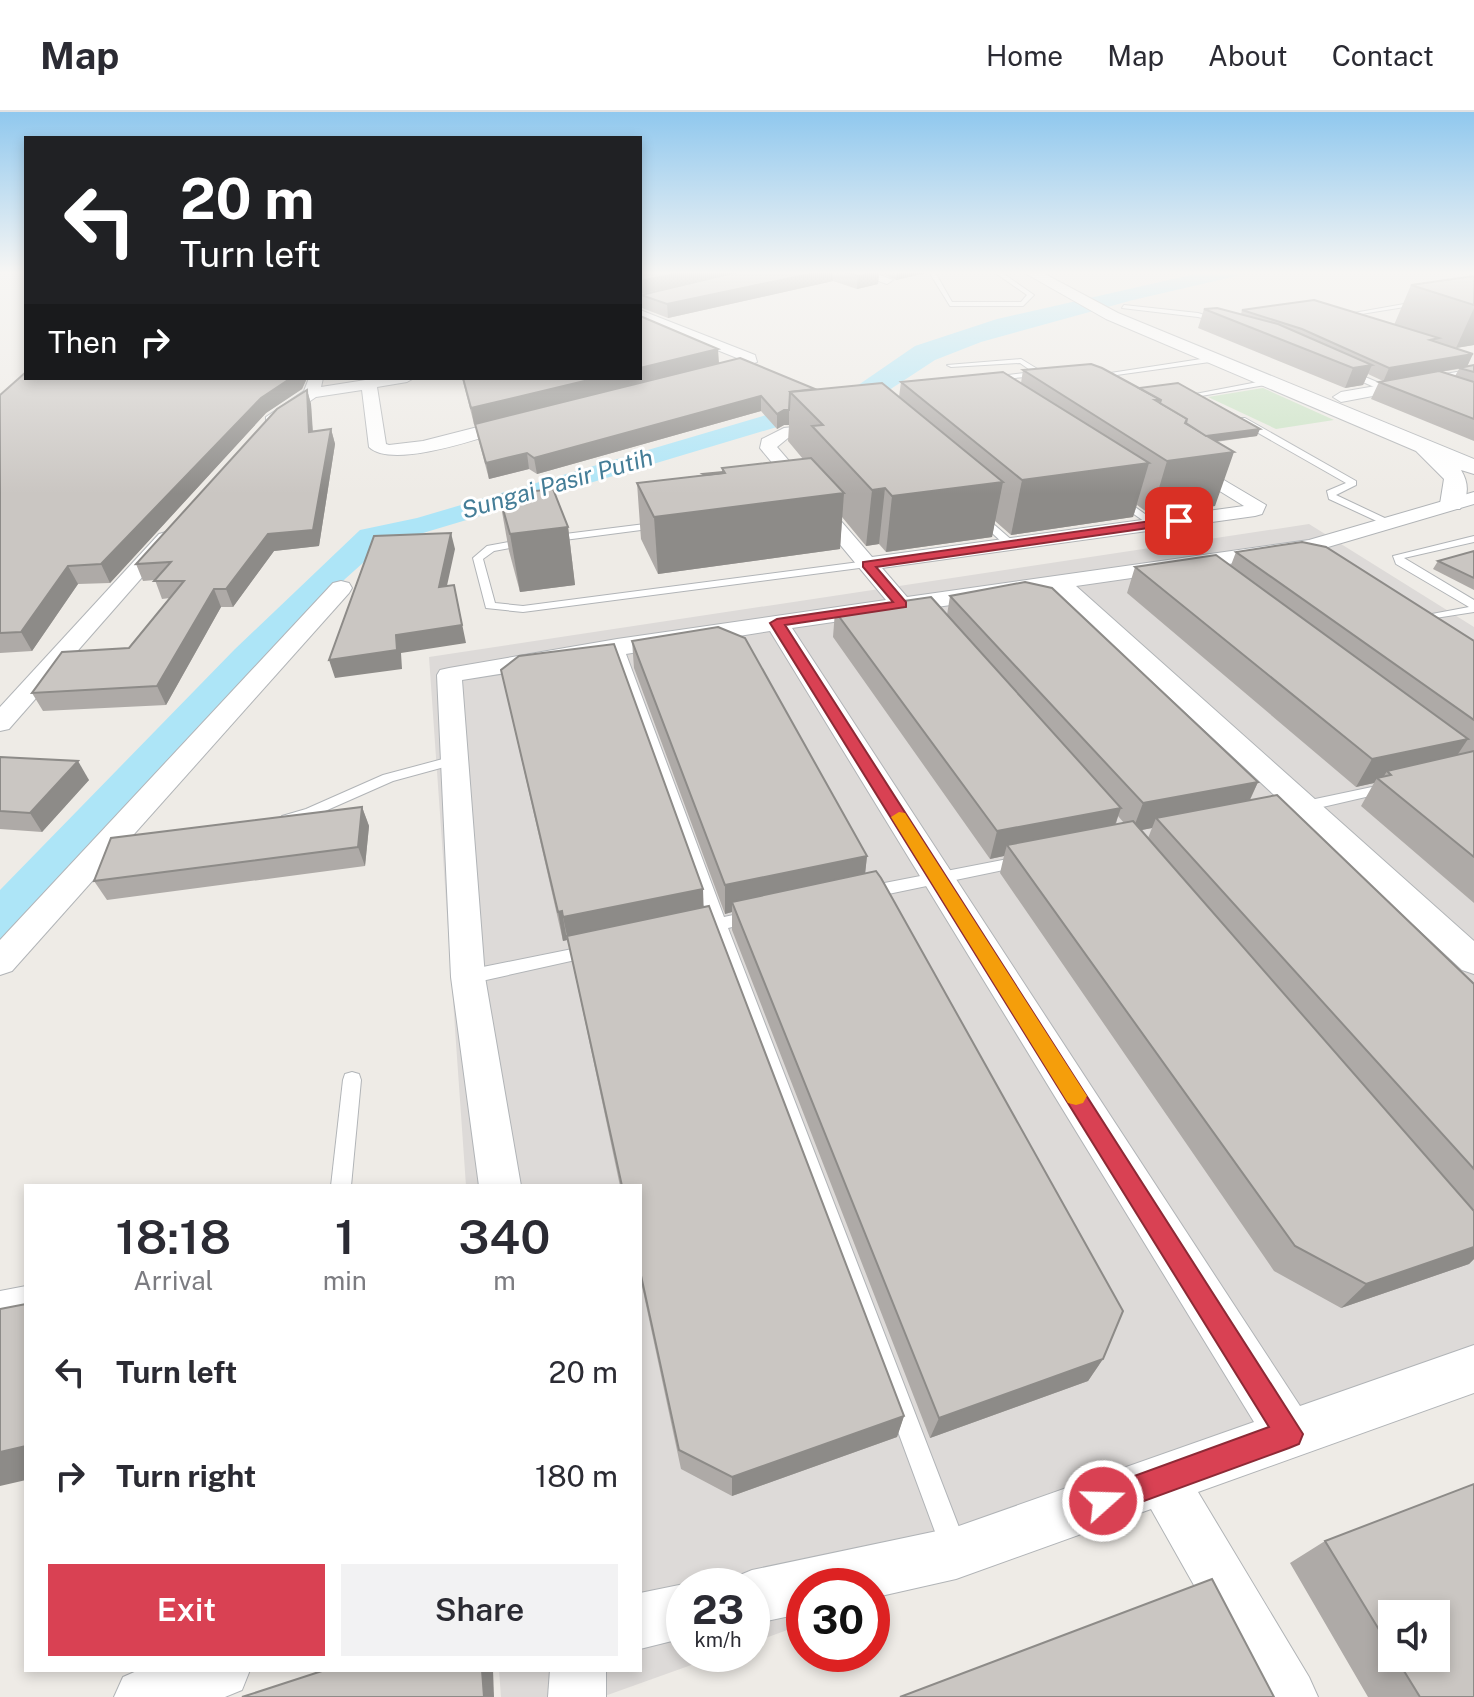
<!DOCTYPE html>
<html lang="en">
<head>
<meta charset="utf-8">
<style>
  body { margin:0; font-family:"Public Sans",sans-serif; background:#f2f2f3; color:#2b2b33; height:100vh; display:flex; flex-direction:column; font-size:30px; white-space:nowrap }
  * { box-sizing:border-box; margin:0 }
  p { font-size:26px; color:#7c7c81 }
  .icon { flex:none; width:44px; height:44px; fill:none; stroke:currentColor; stroke-width:2; stroke-linecap:round; stroke-linejoin:round }
  .map { position:relative; flex:1; overflow:hidden }
  .drawer { position:absolute; left:24px; top:1072px; width:618px; height:488px; display:flex; flex-direction:column; background:#fff; border-radius:0px; box-shadow:0 4px 12px #0003 }
  .drawer>* { flex:none }
  .hud { position:absolute; left:24px; top:24px; width:618px; height:244px; border-radius:0px; box-shadow:0 4px 12px #0003; background:#202124; color:#fff; overflow:hidden }
  .controls { position:absolute; left:1378px; top:1488px; display:grid; gap:16px }
  .controls a { display:grid; place-items:center; width:72px; height:72px; border-radius:0px; background:#fff; box-shadow:0 4px 12px #0003; font-size:40px }
  .speed { position:absolute; left:666px; top:1456px; display:flex; gap:16px; font-size:40px; font-weight:700; text-align:center }
  .speed>* { display:grid; place-content:center; width:104px; height:104px; border-radius:50%; background:#fff; box-shadow:0 4px 12px #0003; line-height:1 }
  .speed small { font-size:20px; font-weight:400 }
  .speed .limit { border:12px solid #d22; background:#fff; color:#111 }
  .pin { position:absolute; display:grid; place-items:center; width:68px; height:68px; color:#fff; margin:-34px; border-radius:16px; box-shadow:0 4px 12px #0006 }
  .me { position:absolute; width:88px; margin:-44px; rotate:70deg; stroke-linejoin:round; filter:drop-shadow(0 0 6px #0008) }
  .turn { display:flex; align-items:center; gap:28px; height:168px; padding:0 24px; font-size:36px }
  .turn .icon { width:104px; height:104px; stroke-width:2.5 }
  .turn b { display:block; font-size:56px; line-height:68px }
  .then { display:flex; align-items:center; height:76px; padding:0 24px; background:#0003; gap:16px; font-size:30px }
  .eta { display:flex; justify-content:space-evenly; align-items:center; height:136px; text-align:center }
  .eta b { font-size:48px; font-weight:600; line-height:56px }
  .action { display:flex; gap:16px; margin-top:auto; padding:16px 24px }
  .action a { flex:1; height:92px; border-radius:0px; background:#d94153; color:#fff; font-size:32px; font-weight:600; line-height:92px; text-align:center }
  .action a+a { background:#f2f2f3; color:#2b2b33 }
  ul { padding:0; list-style:none }
  li { display:flex; align-items:center; gap:24px; height:104px; padding:0 24px }
  li div { flex:1 }
  li b { display:block; font-size:30px }
  li em { font-style:normal }
  header { display:flex; align-items:center; gap:48px; box-sizing:border-box; height:112px; padding:0 40px; background:#fff; border-bottom:2px solid #e1e1e2 }
  header strong { font-size:38px }
  nav { display:flex; gap:44px; margin-inline-start:auto; font-size:28px }
  .map>svg:first-child { display:block }
  .industrial { fill:#dddad8 }
  .green { fill:#cbe3c5 }
  .water { fill:#ade5f7 }
  .lines { fill:none; stroke-linecap:round; stroke-linejoin:round }
  .service-casing { stroke:#b1b4b7; stroke-width:2 }
  .minor-casing { stroke:#b1b4b7; stroke-width:2 }
  .tertiary-casing { stroke:#b1b4b7; stroke-width:2 }
  .service { fill:#fff; fill-rule:evenodd }
  .minor { fill:#fff; fill-rule:evenodd }
  .tertiary { fill:#fff; fill-rule:evenodd }
  .wall { fill:#aeaaa7; fill-rule:evenodd }
  .shaded-wall { fill:#8d8b88 }
  .building { fill:#cac6c2; stroke:#8d8b88; stroke-width:2 }
  .route { fill:#d94153; stroke:#8d2a36; stroke-width:2 }
  .slow { fill:#f59e0b }
  .labels { text-anchor:middle; dominant-baseline:central; stroke-width:6; stroke-linejoin:round; paint-order:stroke }
  .far-water-label { font-size:24px; font-style:italic; fill:#447d97; stroke:#fff }
</style>
</head>
<body>
<header>
<strong>Map</strong>
<nav><a>Home</a><a>Map</a><a>About</a><a>Contact</a></nav>
</header>
<div class="map">
<svg width="1474" height="1585" viewBox="0 0 1474 1585">
  <rect width="100%" height="100%" fill="#eeebe6"/>
  <polygon class="industrial" points="1309,412 1474,515 1474,1271 872,1488 872,1474 804,1474 804,1512 752,1531 752,1474 684,1474 684,1542 722,1542 602,1585 501,1585 499,1558 640,1558 640,1074 466,1074 429,545"/>
  <polygon class="green" points="1263,276 1334,308 1276,317 1208,285"/>
  <polygon class="water" points="1204,160 1254,160 1133,188 981,230 935,248 880,284 383,433 345,467 0,843 0,778 235,537 360,418 417,406 851,278 915,234 997,207"/>
  <g class="lines">
    <g class="service-casing">
      <g id="service">
        <polygon points="929,160 935,160 952,190 1021,190 1027,183 994,160 1001,160 1034,183 1023,194 950,194"/>
        <polygon points="1421,189 1423,192 1355,203 1364,208 1362,211 1350,207 1348,202"/>
        <polygon points="1124,193 1198,201 1224,209 1221,211 1198,205 1122,196"/>
        <polygon points="1214,245 1217,249 1095,266 1091,264"/>
        <polygon points="1021,247 1054,267 1054,271 1048,271 1039,264 988,268 984,266 1033,260 1020,251 951,255 947,253"/>
        <polygon points="1346,257 1389,275 1390,277 1383,279 1343,261"/>
        <polygon points="1268,268 1271,272 1201,284 1213,291 1210,295 1190,283"/>
        <polygon points="1239,306 1245,306 1356,369 1356,373 1336,383 1389,408 1389,412 1383,412 1329,387 1327,379 1346,371 1239,310"/>
        <polygon points="1115,385 1121,385 1159,412 1151,414 1115,389"/>
        <polygon points="976,402 982,402 1014,430 1014,434 1006,434 976,406"/>
        <polygon points="661,410 666,413 664,415 549,430 544,427 549,424"/>
        <polygon points="1474,424 1474,430 1404,446 1474,488 1474,500 1416,509 1416,505 1469,495 1396,452 1393,444"/>
        <polygon points="526,427 531,430 530,432 494,439 483,447 495,491 523,494 867,449 872,452 867,455 523,500 486,496 473,446 487,434"/>
        <polygon points="617,530 623,534 724,805 752,799 760,805 758,809 728,816 967,1436 963,1445 954,1449 945,1445 941,1436 713,819 697,823 689,817 691,813 709,809 611,534"/>
        <polygon points="454,644 459,645 461,648 459,651 393,669 316,703 287,712 280,707 282,704 306,697 383,663"/>
        <polygon points="1391,671 1398,675 1396,678 1301,700 1294,695 1301,690"/>
        <polygon points="1023,744 1028,745 1031,749 1028,753 869,786 861,780 869,774"/>
        <polygon points="592,833 598,835 600,839 598,843 468,872 462,870 459,865 462,860 468,858"/>
        <polygon points="352,960 359,962 361,968 351,1074 331,1074 343,968 345,962"/>
        <polygon points="26,1174 26,1196 0,1201 0,1179"/>
      </g>
    </g>
    <g class="minor-casing">
      <g id="minor">
        <polygon points="853,160 872,160 893,168 887,172"/>
        <polygon points="640,198 755,243 757,250 714,265 704,265 704,259 742,248 640,207"/>
        <polygon points="1474,257 1474,265 1341,290 1333,285 1341,280"/>
        <path d="M309,266H323L321,275L378,266H414L407,270L377,275L386,332L389,333L423,329L517,305L525,310L523,313C491,322 394,359 369,335L362,278L316,285L278,311H266V305L304,279Z"/>
        <polygon points="831,311 837,312 839,316 837,320 788,326 777,335 872,445 1244,394 1179,354 1176,350 1185,345 1266,393 1262,402 1255,404 882,456 907,485 1309,428 1474,380 1474,392 1311,440 1076,474 1474,829 1474,862 1462,858 1054,478 792,516 1300,1294 1474,1233 1474,1281 1198,1380 1309,1565 1318,1585 1257,1585 1151,1397 956,1467 872,1486 872,1474 804,1474 804,1501 752,1512 752,1474 729,1474 733,1466 752,1458 956,1415 1254,1310 770,519 462,568 485,865 521,1074 479,1074 451,865 437,563 440,558 449,556 617,527 886,488 760,336 762,327 784,316"/>
        <polygon points="166,420 176,426 173,430 9,617 0,619 0,595 159,422"/>
        <polygon points="341,469 349,471 352,476 349,481 12,859 0,863 0,828 333,471"/>
        <polygon points="684,1472 690,1474 684,1474 684,1526 640,1537 640,1481"/>
        <polygon points="139,1558 250,1558 242,1578 225,1585 114,1585 123,1565"/>
        <polygon points="550,1558 606,1558 606,1585 548,1585"/>
      </g>
    </g>
    <g class="tertiary-casing">
      <path id="tertiary" d="M1023,160H1041L1118,201L1474,347V362L1461,358C1469,371 1469,384 1460,397H1444L1440,392L1444,367L1416,339L1106,207Z"/>
    </g>
    <use href="#service" class="service"/>
    <use href="#minor" class="minor"/>
    <use href="#tertiary" class="tertiary"/>
  </g>
  <g class="wall">
    <polygon points="640,160 927,160 926,161 896,168 879,160 878,172 857,177 833,169 668,206 642,196 641,183 707,167 640,182"/>
    <path d="M1474,164V233L1456,236L1437,230L1467,254L1474,253V329L1371,287L1379,270L1383,269L1368,262L1363,273L1345,276L1198,216L1204,197L1241,202L1242,198L1394,213L1411,173ZM1459,257L1455,264L1440,260Z"/>
    <polygon points="642,205 719,251 496,306 815,277 899,285 901,270 1021,271 1023,258 1139,276 1257,324 1216,330 1215,394 1151,403 1137,393 1133,405 1011,423 995,409 992,425 886,440 879,432 866,434 842,405 840,437 658,462 641,427 637,371 704,363 703,362 722,360 722,356 803,347 788,329 789,313 784,313 777,317 761,299 537,362 529,357 489,367 478,326 475,312 474,312 462,266 640,266"/>
    <polygon points="26,266 307,266 302,277 266,301 110,471 78,472 32,539 0,541 0,283"/>
    <polygon points="307,278 311,292 312,319 331,317 335,332 319,434 274,439 233,495 221,495 166,593 43,599 32,581 129,536 170,486 162,487 155,468 143,469 136,452"/>
    <polygon points="499,383 568,415 575,473 520,480 509,439"/>
    <polygon points="1474,439 1474,478 1433,457 1438,449"/>
    <polygon points="1236,440 1474,529 1474,791 1361,694 1374,671 1356,675 1127,481 1135,455 1231,453"/>
    <path d="M950,484L1258,670L1250,688L1474,872V1147L1469,1152L1341,1196L1274,1159L1000,761L1004,744L990,747L833,525L835,499L947,503ZM1118,704L1124,711L1116,712ZM1152,716L1148,726L1141,718Z"/>
    <polygon points="632,529 867,744 865,761 1103,1247 1088,1269 930,1326 732,818 732,800 725,802 634,556"/>
    <polygon points="501,558 704,795 904,1304 897,1325 732,1384 681,1357 640,1165 640,1074 620,1074 569,834 567,828 563,829"/>
    <polygon points="0,645 89,668 42,720 0,717"/>
    <polygon points="362,695 369,714 365,754 107,788 94,769"/>
    <path d="M1325,1429L1474,1585H1368L1290,1451ZM1392,1502L1436,1546H1392Z"/>
  </g>
  <g class="shaded-wall">
    <polygon points="683,160 739,160 640,182 640,169"/>
    <polygon points="819,160 833,160 833,169 668,206 667,192"/>
    <polygon points="879,160 878,172 857,177 858,164"/>
    <polygon points="897,160 927,160 926,161 896,168"/>
    <polygon points="1474,196 1474,233 1456,236"/>
    <polygon points="718,237 719,251 474,312 471,296 597,266 640,266 640,256"/>
    <polygon points="1473,242 1467,255 1383,270 1389,256"/>
    <polygon points="1372,253 1363,273 1345,276 1353,256"/>
    <polygon points="291,266 307,266 302,277 266,301 110,471 101,452 261,286"/>
    <polygon points="307,278 311,292 314,335 309,320"/>
    <polygon points="761,284 761,299 537,362 534,346"/>
    <polygon points="784,298 789,298 789,313 784,313 777,317 777,302"/>
    <polygon points="331,317 335,332 319,434 274,439 233,495 226,477"/>
    <polygon points="1260,317 1257,324 1179,334 1234,340 1215,394 1151,403 1167,349 1179,327"/>
    <polygon points="527,341 529,357 489,367 486,351"/>
    <polygon points="1149,351 1133,405 1011,423 1022,368"/>
    <polygon points="1003,370 992,425 886,440 892,384"/>
    <polygon points="885,376 879,432 866,434 872,378"/>
    <polygon points="844,381 840,437 658,462 654,405"/>
    <polygon points="568,415 575,473 520,480 510,422"/>
    <polygon points="451,421 455,437 443,492 439,475"/>
    <polygon points="68,454 78,472 32,539 21,520"/>
    <polygon points="454,473 466,531 401,541 402,557 335,566 329,548 396,523"/>
    <polygon points="214,477 221,495 166,593 157,574"/>
    <polygon points="1468,627 1450,654 1391,663 1387,659 1381,669 1377,666 1374,671 1356,675 1372,647"/>
    <polygon points="78,649 89,668 42,720 30,701"/>
    <polygon points="1258,670 1245,698 1156,706 1152,716 1132,720 1143,691"/>
    <polygon points="362,695 369,714 365,754 358,735"/>
    <polygon points="1121,696 1111,724 1007,733 1004,744 990,747 997,719"/>
    <polygon points="867,744 864,772 732,790 732,800 725,802 725,773"/>
    <polygon points="703,777 704,806 569,834 563,805"/>
    <polygon points="562,799 567,828 563,829 558,800"/>
    <polygon points="1474,1135 1474,1147 1469,1152 1341,1196 1366,1172"/>
    <polygon points="1103,1247 1088,1269 930,1326 939,1306"/>
    <polygon points="904,1304 897,1325 732,1384 732,1365"/>
    <polygon points="26,1334 26,1368 0,1374 0,1340"/>
    <polygon points="482,1558 493,1558 494,1585 484,1585"/>
  </g>
  <g class="building">
    <polygon points="640,160 683,160 640,169"/>
    <polygon points="737,160 819,160 667,192 641,183"/>
    <polygon points="844,160 878,160 858,164"/>
    <polygon points="1474,164 1474,193 1411,173"/>
    <polygon points="1314,188 1439,226 1430,228 1473,242 1389,256 1302,217 1242,198"/>
    <polygon points="1217,196 1278,212 1372,253 1353,256 1204,197"/>
    <polygon points="640,204 718,237 640,256"/>
    <polygon points="740,246 815,277 790,280 789,298 784,298 777,302 761,284 534,346 527,341 486,351 475,312"/>
    <polygon points="1091,252 1102,256 1161,288 1155,288 1187,307 1185,311 1234,340 1167,349 1023,258"/>
    <polygon points="1474,253 1474,260 1459,256"/>
    <polygon points="1439,259 1474,270 1474,307 1379,270"/>
    <polygon points="26,260 26,266 291,266 261,286 101,452 68,454 21,520 0,521 0,283"/>
    <polygon points="1003,260 1149,351 1022,368 901,270"/>
    <polygon points="463,266 597,266 471,296"/>
    <polygon points="882,271 1003,370 892,384 885,376 872,378 812,314 823,313 790,280"/>
    <polygon points="1178,271 1260,317 1206,324 1186,311 1187,307 1160,291 1161,288 1139,276"/>
    <polygon points="307,278 309,320 331,317 313,418 268,422 226,477 214,477 157,574 32,581 62,540 129,536 184,469 154,469 171,450 136,452 277,297"/>
    <polygon points="811,346 844,381 654,405 637,371 725,361 722,356"/>
    <polygon points="722,360 722,361 705,363 703,362"/>
    <polygon points="553,377 568,415 510,422 499,383"/>
    <polygon points="451,421 439,475 454,473 462,513 396,523 397,538 329,548 374,424"/>
    <polygon points="1302,430 1326,435 1474,529 1474,608 1236,440"/>
    <polygon points="1474,439 1474,466 1438,449"/>
    <polygon points="1216,443 1468,627 1372,647 1135,455"/>
    <polygon points="1025,470 1052,476 1258,670 1143,691 950,484"/>
    <polygon points="931,485 1121,696 997,719 835,499"/>
    <polygon points="718,515 745,526 867,744 725,773 632,529"/>
    <polygon points="614,532 703,777 563,805 562,799 558,800 501,558 519,544"/>
    <polygon points="1474,639 1474,745 1377,666 1391,663 1387,659"/>
    <polygon points="0,645 78,649 30,701 0,699"/>
    <polygon points="1277,683 1474,872 1474,1057 1156,706"/>
    <polygon points="362,695 358,735 94,769 111,726"/>
    <polygon points="1133,709 1474,1099 1474,1135 1366,1172 1295,1134 1007,733"/>
    <polygon points="876,759 881,766 1123,1199 1103,1247 939,1306 732,790"/>
    <polygon points="709,794 904,1304 732,1365 679,1338 640,1159 640,1074 622,1074 567,824"/>
    <polygon points="26,1192 26,1334 0,1340 0,1197"/>
    <polygon points="1474,1372 1474,1585 1420,1585 1396,1546 1436,1546 1436,1502 1392,1502 1392,1539 1325,1429"/>
    <polygon points="1212,1467 1274,1585 900,1585"/>
    <polygon points="325,1558 482,1558 484,1585 242,1585"/>
  </g>
  <linearGradient id="sky" x2="0" y2="1"><stop stop-color="#90c8ee"/><stop offset="0.42" stop-color="#f7f6f4"/><stop offset="1" stop-color="#f7f6f4" stop-opacity="0"/></linearGradient>
  <rect width="1474" height="382" fill="url(#sky)"/>
  <polygon class="route" points="1179,405 1185,409 1183,411 876,455 906,490 906,495 785,513 1303,1322 1299,1332 1289,1336 1103,1404 1093,1399 1089,1389 1093,1379 1269,1315 770,511 777,507 893,490 863,455 863,450"/>
  <polygon class="slow" points="899,700 905,701 1083,978 1087,984 1083,991 1076,993 1068,991 891,705"/>
  <g class="labels">
    <g class="far-water-label">
      <text transform="translate(557 371) rotate(-16)">Sungai Pasir Putih</text>
    </g>
  </g>
</svg>
<div class="controls">
<a><svg class="icon" aria-label="sound" viewBox="0 0 24 24"><path d="M4 9h4l5-4v14l-5-4H4zM17 9q2 3 0 6"/></svg></a>
</div>
<div class="speed"><div>23<small>km/h</small></div><div class="limit">30</div></div>
<div class="pin" style="left:1179px;top:409px;background:#d93025"><svg class="icon" aria-label="arrive" viewBox="0 0 24 24"><path d="M6 21V4h12l-3 4 3 4H6"/></svg></div>
<svg class="me" style="left:1103px;top:1389px" viewBox="-20 -20 40 40"><circle r="17" fill="#d94153" stroke="#fff" stroke-width="3"/><path d="M0-11L8 9 0 5-8 9z" fill="#fff"/></svg>
<div class="hud">
<div class="turn"><svg class="icon" aria-label="left" viewBox="0 0 24 24"><path d="M17 20v-9H6M10 6l-5 5 5 5"/></svg><div><b>20 m</b>Turn left</div></div>
<div class="then">Then<svg class="icon" aria-label="right" viewBox="0 0 24 24"><path d="M7 20v-9h11M14 6l5 5-5 5"/></svg></div>
</div>
<section class="drawer">
<div class="eta">
<div><b>18:18</b><p>Arrival</p></div>
<div><b>1</b><p>min</p></div>
<div><b>340</b><p>m</p></div>
</div>
<ul>
<li><svg class="icon" aria-label="left" viewBox="0 0 24 24"><path d="M17 20v-9H6M10 6l-5 5 5 5"/></svg><div><b>Turn left</b></div><em>20 m</em></li>
<li><svg class="icon" aria-label="right" viewBox="0 0 24 24"><path d="M7 20v-9h11M14 6l5 5-5 5"/></svg><div><b>Turn right</b></div><em>180 m</em></li>
</ul>
<div class="action"><a>Exit</a><a>Share</a></div>
</section>
</div>
</body>
</html>
